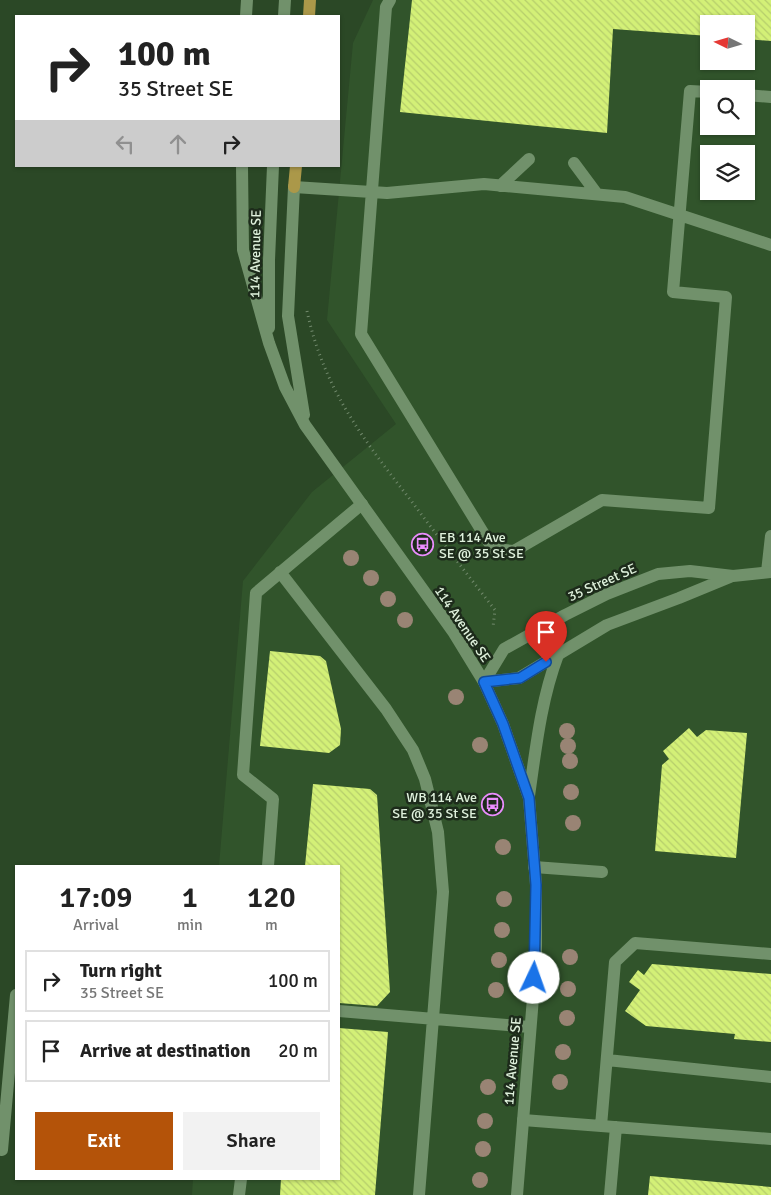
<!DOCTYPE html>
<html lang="en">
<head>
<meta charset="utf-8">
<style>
  :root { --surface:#fff; --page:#f2f2f2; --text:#222; --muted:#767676; --line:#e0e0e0; --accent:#b45309 }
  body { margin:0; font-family:Signika,sans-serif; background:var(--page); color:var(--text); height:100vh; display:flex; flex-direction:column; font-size:19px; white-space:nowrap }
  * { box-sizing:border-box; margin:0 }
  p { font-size:16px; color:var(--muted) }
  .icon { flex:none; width:28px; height:28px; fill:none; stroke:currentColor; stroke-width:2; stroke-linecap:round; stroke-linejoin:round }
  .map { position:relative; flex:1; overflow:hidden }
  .details { position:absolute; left:15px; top:865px; width:325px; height:315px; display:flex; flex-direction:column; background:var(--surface); border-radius:0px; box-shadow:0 1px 4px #0004 }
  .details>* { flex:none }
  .banner { position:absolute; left:15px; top:15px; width:325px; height:152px; border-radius:0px; box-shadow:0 1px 4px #0004; background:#fff; color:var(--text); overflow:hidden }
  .needle { width:32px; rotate:275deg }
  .buttons { position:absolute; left:700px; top:15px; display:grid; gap:10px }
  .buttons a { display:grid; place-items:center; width:55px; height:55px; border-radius:0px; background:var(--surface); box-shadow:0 1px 4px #0004; font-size:25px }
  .pin { position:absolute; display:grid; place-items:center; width:42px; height:42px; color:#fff; margin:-51px -21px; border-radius:50% 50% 50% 0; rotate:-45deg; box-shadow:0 0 5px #0007 }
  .pin .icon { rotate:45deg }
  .me { position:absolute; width:55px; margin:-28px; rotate:3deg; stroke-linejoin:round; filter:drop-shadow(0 0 4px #0008) }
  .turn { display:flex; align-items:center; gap:18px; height:105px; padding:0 20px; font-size:22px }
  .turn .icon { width:65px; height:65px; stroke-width:2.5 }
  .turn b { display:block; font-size:35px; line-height:42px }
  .lanes { display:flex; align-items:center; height:48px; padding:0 20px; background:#0003; justify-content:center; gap:25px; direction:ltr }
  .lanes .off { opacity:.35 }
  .eta { display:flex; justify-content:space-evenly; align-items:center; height:85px; text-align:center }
  .eta b { font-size:30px; font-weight:600; line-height:35px }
  .primary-button { display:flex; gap:10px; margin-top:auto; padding:10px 20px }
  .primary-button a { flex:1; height:58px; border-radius:0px; background:var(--accent); color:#fff; font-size:20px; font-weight:600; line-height:58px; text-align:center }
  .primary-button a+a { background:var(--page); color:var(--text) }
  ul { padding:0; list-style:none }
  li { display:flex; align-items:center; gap:15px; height:62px; margin:0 10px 8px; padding:0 10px; border:2px solid var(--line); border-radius:0px }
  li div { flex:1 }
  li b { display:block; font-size:19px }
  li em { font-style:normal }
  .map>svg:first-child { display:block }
  .built { fill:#31542b; fill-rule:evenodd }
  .building { fill:url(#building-back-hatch) }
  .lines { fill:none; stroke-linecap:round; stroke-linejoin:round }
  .path { stroke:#728a6d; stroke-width:3; stroke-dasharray:1 4; stroke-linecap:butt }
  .service { stroke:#71916b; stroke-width:12 }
  .minor { stroke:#71916b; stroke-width:12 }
  .secondary { stroke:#71916b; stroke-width:12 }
  .primary { stroke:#ab9849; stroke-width:12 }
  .tree { fill:#998474 }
  .route-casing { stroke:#114b97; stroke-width:12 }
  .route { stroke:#1a73e8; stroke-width:9 }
  .labels { text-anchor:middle; stroke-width:5; stroke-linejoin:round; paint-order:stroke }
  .street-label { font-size:14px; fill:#dff1dc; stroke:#1d2b1b }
  .poi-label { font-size:14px; fill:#dff1dc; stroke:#1d2b1b; text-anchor:start }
</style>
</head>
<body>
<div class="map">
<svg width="771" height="1195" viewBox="0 0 771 1195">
  <defs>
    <pattern id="building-back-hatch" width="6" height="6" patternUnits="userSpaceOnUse" patternTransform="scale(1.25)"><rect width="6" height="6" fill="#d3f077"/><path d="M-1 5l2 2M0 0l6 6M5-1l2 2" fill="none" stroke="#b6ce6c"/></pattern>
  </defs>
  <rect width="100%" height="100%" fill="#2b4826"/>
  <path class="built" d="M 373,0 L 771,0 L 771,1195 L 192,1195 L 193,1179 L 339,1179 L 339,866 L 219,866 L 243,581 L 312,492 L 396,424 L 327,320 L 353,43 ZM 709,24 L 746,24 L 746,61 L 709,61 ZM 709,89 L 746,89 L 746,126 L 709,126 ZM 709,154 L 746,154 L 746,191 L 709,191 Z"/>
  <path class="building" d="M 412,0 L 771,0 L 771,41 L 746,39 L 746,24 L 709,24 L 709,36 L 613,29 L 607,133 L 400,112 Z
    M 270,651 L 320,656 L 326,661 L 341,729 L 340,745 L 329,753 L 260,746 Z
    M 689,728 L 697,737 L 706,730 L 747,733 L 736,858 L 655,851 L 662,765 L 669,759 L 663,751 Z
    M 313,784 L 370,789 L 377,795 L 390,992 L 377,1006 L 339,1003 L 339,866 L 305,866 Z
    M 652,964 L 771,974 L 771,1042 L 734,1039 L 735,1034 L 646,1026 L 625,1011 L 640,990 L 629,982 L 638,970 L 644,975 Z
    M 339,1028 L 388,1032 L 375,1195 L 280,1195 L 281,1179 L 339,1179 Z
    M 650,1176 L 771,1187 L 771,1195 L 648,1195 Z"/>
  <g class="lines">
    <path class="path" d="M 307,311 C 324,390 364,440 412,502 C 439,538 467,574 495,610 L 493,627"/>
    <path class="service" d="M 390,0 L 386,7 L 361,334 L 493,549 L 514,551 L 602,500 L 709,508 L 726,297 L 673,292 L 690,91 L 709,92
      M 746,95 L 771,97
      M 574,163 L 597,194
      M 500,186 L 529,159
      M 294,187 L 387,193 L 484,184 L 625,197 L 771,245
      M 280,572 L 386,709 L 413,750 L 425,779 L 438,832 L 443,892 L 419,1195
      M 767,572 L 771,536
      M 268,866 L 273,799 L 243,775 L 256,593 L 362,504
      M 534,867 L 602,872
      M 339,1011 L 530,1027
      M 607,1060 L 771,1077
      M 523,1120 L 771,1139
      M 601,1126 L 615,962 L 635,943 L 771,954
      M 2,1150 L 16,995
      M 239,1195 L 241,1179
      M 610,1195 L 616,1127"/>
    <path class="minor" d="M 484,682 L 504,649 L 565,615 L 607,594 L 658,574 L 690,571 L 733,576 L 771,572
      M 484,682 L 519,678 L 607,625 L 679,598 L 730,577"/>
    <path class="secondary" d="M 246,16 L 247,0
      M 284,16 L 285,0
      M 242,166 L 243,250 L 269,343 L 285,387 L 305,425 L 454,633 L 484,682 L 503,724 L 529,798 L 536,885 L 536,961 L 517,1195
      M 294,187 L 288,316 L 304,415
      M 269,328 L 269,260 L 273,166
      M 529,796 C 536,747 541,700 558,655"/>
    <path class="primary" d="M 309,16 L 310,0
      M 294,187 L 296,166"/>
  </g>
  <g class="tree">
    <circle cx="351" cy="558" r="8"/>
    <circle cx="371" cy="578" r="8"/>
    <circle cx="388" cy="599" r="8"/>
    <circle cx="405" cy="620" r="8"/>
    <circle cx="456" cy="697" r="8"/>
    <circle cx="567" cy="731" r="8"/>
    <circle cx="480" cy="745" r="8"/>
    <circle cx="568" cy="746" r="8"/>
    <circle cx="570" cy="761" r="8"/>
    <circle cx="571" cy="792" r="8"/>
    <circle cx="573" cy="823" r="8"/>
    <circle cx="503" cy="847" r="8"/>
    <circle cx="504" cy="899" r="8"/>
    <circle cx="502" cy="930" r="8"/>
    <circle cx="570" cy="957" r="8"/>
    <circle cx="499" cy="960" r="8"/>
    <circle cx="568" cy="989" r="8"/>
    <circle cx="496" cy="990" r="8"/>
    <circle cx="567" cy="1018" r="8"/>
    <circle cx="563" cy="1052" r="8"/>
    <circle cx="560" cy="1082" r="8"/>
    <circle cx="488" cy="1087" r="8"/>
    <circle cx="485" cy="1121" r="8"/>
    <circle cx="483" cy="1149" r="8"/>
    <circle cx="480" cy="1180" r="8"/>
  </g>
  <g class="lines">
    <defs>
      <path id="route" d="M 534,978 L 536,885 L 529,798 L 503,724 L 484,682 L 520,678 L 546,662"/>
    </defs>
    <use href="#route" class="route-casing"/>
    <use href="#route" class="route"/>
  </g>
  <defs>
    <symbol id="bus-ring" viewBox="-11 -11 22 22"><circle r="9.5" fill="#1d2b1b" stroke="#ea8dfd" stroke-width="1.5"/><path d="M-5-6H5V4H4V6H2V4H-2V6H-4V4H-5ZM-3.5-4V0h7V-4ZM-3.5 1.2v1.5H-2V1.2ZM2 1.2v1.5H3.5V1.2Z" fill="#ea8dfd"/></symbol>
  </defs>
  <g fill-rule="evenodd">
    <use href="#bus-ring" x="410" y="532" width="25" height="25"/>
    <use href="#bus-ring" x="480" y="792" width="25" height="25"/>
  </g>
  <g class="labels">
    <g class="street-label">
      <text transform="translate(255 254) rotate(-89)" y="5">114 Avenue SE</text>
      <text transform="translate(602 582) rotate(-24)" y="5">35 Street SE</text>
      <text transform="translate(463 624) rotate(56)" y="5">114 Avenue SE</text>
      <text transform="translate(512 1061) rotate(-85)" y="5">114 Avenue SE</text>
    </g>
    <g class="poi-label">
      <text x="439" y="542">EB 114 Ave<tspan x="439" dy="16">SE @ 35 St SE</tspan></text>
      <text x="477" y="802" text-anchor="end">WB 114 Ave<tspan x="477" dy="16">SE @ 35 St SE</tspan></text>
    </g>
  </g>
</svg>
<div class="buttons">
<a><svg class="needle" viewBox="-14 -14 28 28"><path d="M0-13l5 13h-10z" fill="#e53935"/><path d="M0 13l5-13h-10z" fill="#767676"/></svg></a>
<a><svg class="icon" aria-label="search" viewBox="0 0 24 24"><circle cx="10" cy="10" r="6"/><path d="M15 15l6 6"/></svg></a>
<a><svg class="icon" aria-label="layers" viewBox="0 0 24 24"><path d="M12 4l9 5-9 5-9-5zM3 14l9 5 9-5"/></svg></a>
</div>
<div class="pin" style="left:546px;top:662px;background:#d93025"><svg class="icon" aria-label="arrive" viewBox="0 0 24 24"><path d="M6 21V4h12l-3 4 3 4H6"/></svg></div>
<svg class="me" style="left:534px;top:978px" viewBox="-20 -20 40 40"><circle r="19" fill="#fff"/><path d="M0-13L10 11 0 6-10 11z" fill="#1a73e8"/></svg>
<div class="banner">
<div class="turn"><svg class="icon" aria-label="right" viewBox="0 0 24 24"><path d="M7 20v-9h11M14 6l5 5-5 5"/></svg><div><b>100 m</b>35 Street SE</div></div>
<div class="lanes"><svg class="icon off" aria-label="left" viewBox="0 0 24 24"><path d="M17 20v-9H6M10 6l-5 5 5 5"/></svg><svg class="icon off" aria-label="ahead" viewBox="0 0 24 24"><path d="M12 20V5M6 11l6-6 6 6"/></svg><svg class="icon" aria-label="right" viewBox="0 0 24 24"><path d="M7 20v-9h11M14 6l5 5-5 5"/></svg></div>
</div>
<section class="details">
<div class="eta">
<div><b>17:09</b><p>Arrival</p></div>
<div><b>1</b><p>min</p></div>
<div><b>120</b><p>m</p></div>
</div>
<ul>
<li><svg class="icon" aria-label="right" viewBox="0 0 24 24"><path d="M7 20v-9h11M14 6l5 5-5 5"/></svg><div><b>Turn right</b><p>35 Street SE</p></div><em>100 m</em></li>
<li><svg class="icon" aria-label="arrive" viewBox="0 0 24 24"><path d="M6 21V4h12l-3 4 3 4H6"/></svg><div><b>Arrive at destination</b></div><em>20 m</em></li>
</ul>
<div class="primary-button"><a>Exit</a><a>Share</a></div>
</section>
</div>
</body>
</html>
